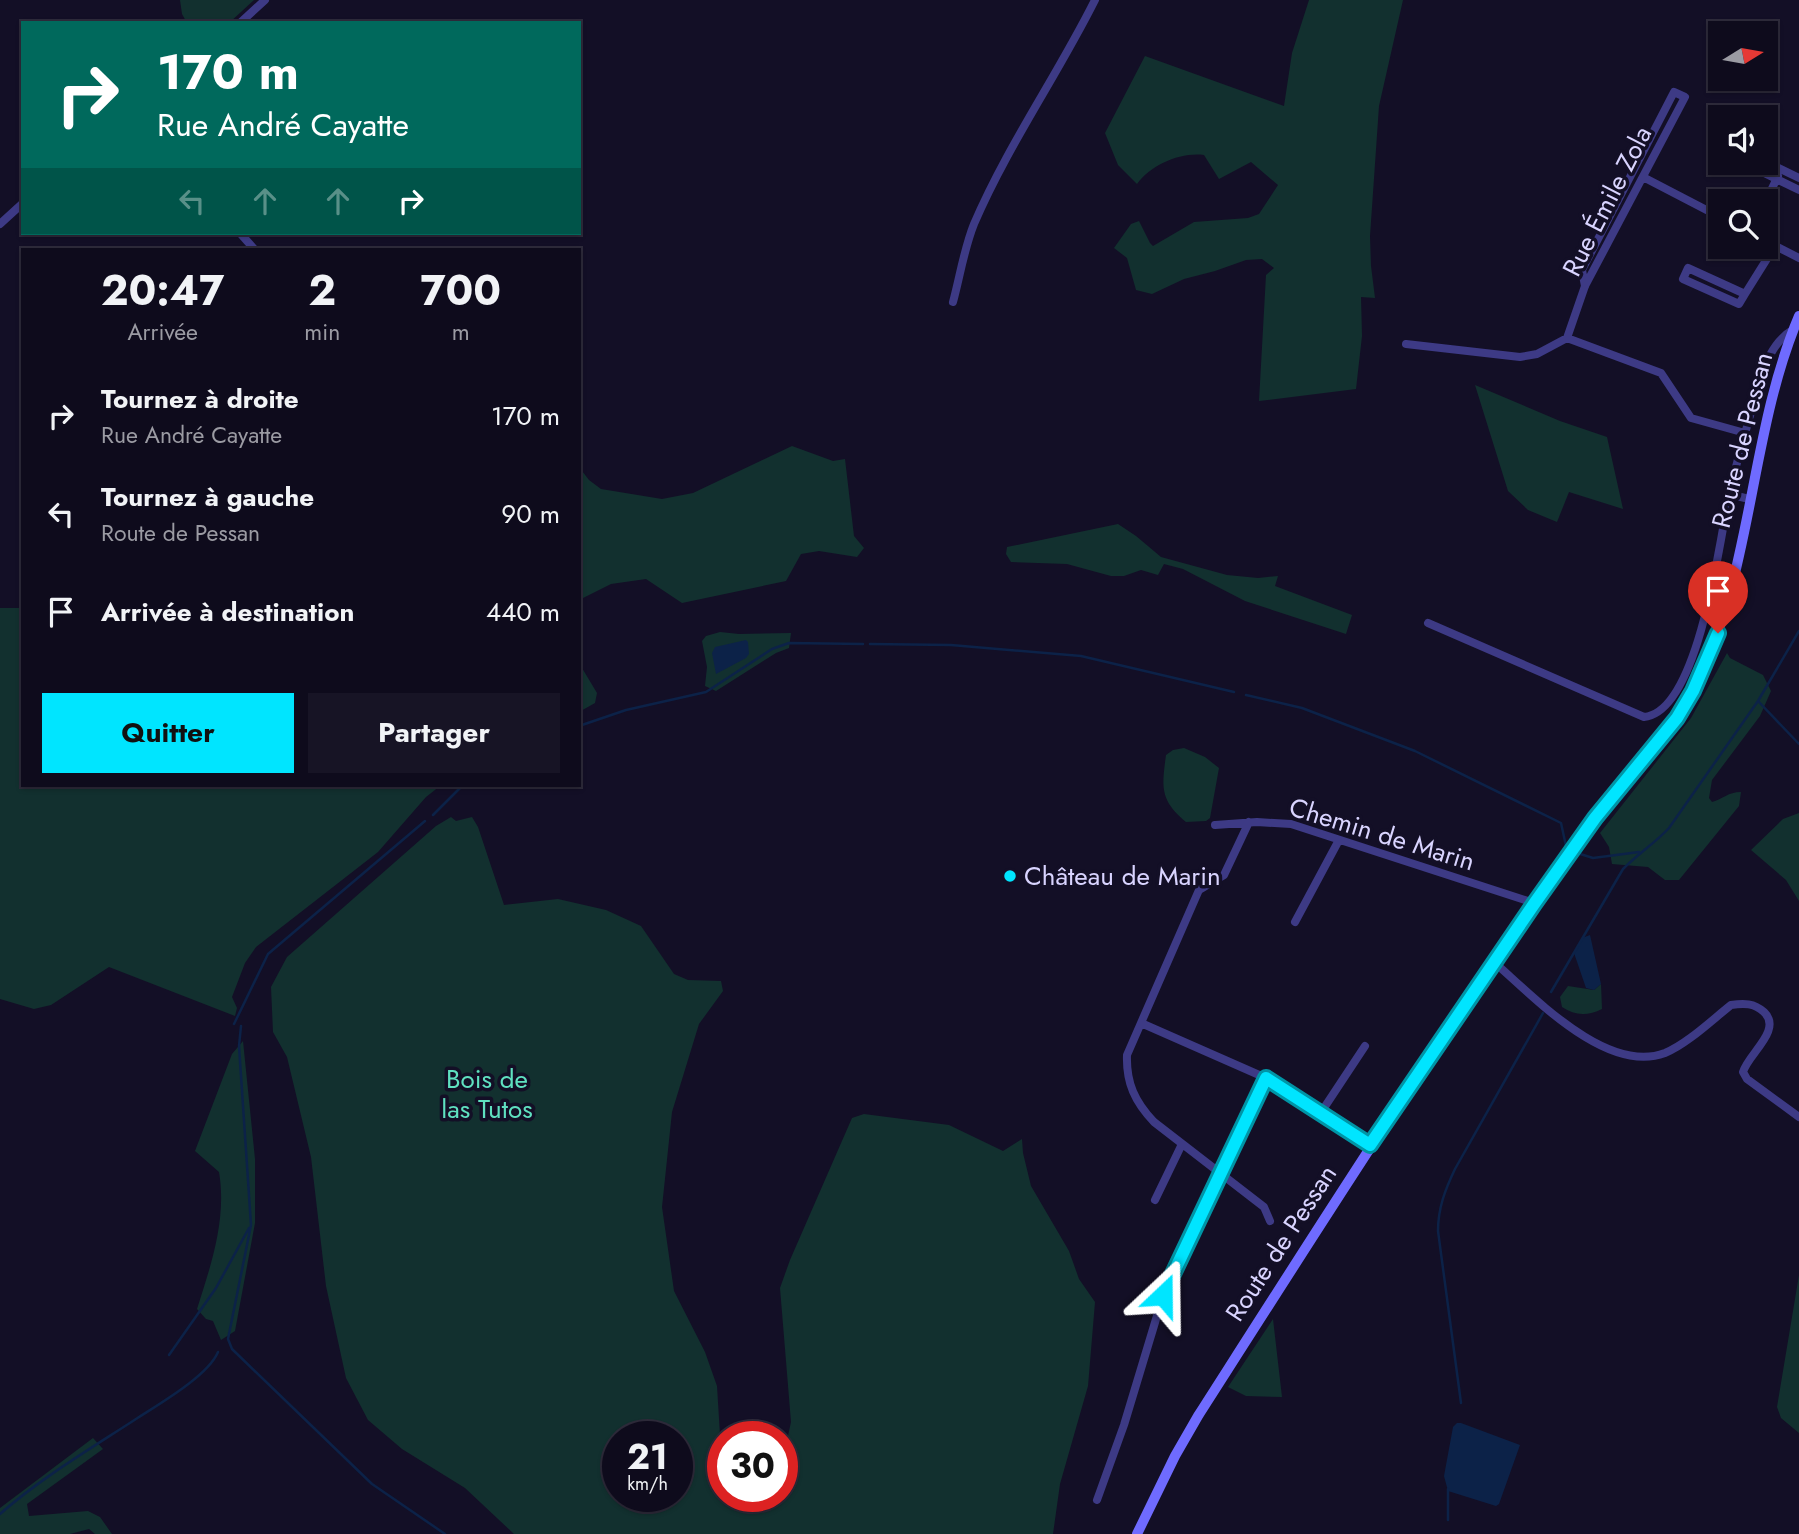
<!DOCTYPE html>
<html lang="fr">
<head>
<meta charset="utf-8">
<style>
  :root { --surface:#0e0b1c; --page:#171425; --text:#f1f3f6; --muted:#9b9ba3; --line:#2e2b3b; --accent:#00e5ff }
  body { margin:0; font-family:Jost,sans-serif; background:var(--page); color:var(--text); height:100vh; display:flex; flex-direction:column; font-size:26px; white-space:nowrap }
  * { box-sizing:border-box; margin:0 }
  p { font-size:23px; color:var(--muted) }
  .icon { flex:none; width:38px; height:38px; fill:none; stroke:currentColor; stroke-width:2; stroke-linecap:round; stroke-linejoin:round }
  .map { position:relative; flex:1; overflow:hidden }
  .panel { position:absolute; left:21px; top:248px; width:560px; height:539px; display:flex; flex-direction:column; background:var(--surface); border-radius:0px; box-shadow:0 2px 5px #0004,0 0 0 2px var(--line) }
  .panel>* { flex:none }
  .banner { position:absolute; left:21px; top:21px; width:560px; height:214px; border-radius:0px; box-shadow:0 2px 5px #0004,0 0 0 2px var(--line); background:#00695c; color:#fff; overflow:hidden }
  .needle { width:46px; rotate:79deg }
  .tools { position:absolute; left:1708px; top:21px; display:grid; gap:14px }
  .tools a { display:grid; place-items:center; width:70px; height:70px; border-radius:0px; background:var(--surface); box-shadow:0 2px 5px #0004,0 0 0 2px var(--line); font-size:35px }
  .speed { position:absolute; left:602px; top:1421px; display:flex; gap:14px; font-size:35px; font-weight:700; text-align:center }
  .speed>* { display:grid; place-content:center; width:91px; height:91px; border-radius:50%; background:var(--surface); box-shadow:0 2px 5px #0004,0 0 0 2px var(--line); line-height:1 }
  .speed small { font-size:18px; font-weight:400 }
  .speed .limit { border:10px solid #d22; background:#fff; color:#111 }
  .pin { position:absolute; display:grid; place-items:center; width:60px; height:60px; color:#fff; margin:-72px -30px; border-radius:50% 50% 50% 0; rotate:-45deg; box-shadow:0 0 7px #0007 }
  .pin .icon { rotate:45deg }
  .me { position:absolute; width:77px; margin:-38px; rotate:23deg; stroke-linejoin:round; filter:drop-shadow(0 0 5px #0008) }
  .turn { display:flex; align-items:center; gap:24px; height:147px; padding:0 21px; font-size:32px }
  .turn .icon { width:91px; height:91px; stroke-width:2.5 }
  .turn b { display:block; font-size:49px; line-height:60px }
  .lanes { display:flex; align-items:center; height:66px; padding:0 21px; background:#0003; justify-content:center; gap:35px; direction:ltr }
  .lanes .off { opacity:.35 }
  .eta { display:flex; justify-content:space-evenly; align-items:center; height:119px; text-align:center }
  .eta b { font-size:42px; font-weight:700; line-height:49px }
  .button { display:flex; gap:14px; margin-top:auto; padding:14px 21px }
  .button a { flex:1; height:80px; border-radius:0px; background:var(--accent); color:#111; font-size:28px; font-weight:700; line-height:80px; text-align:center }
  .button a+a { background:var(--page); color:var(--text) }
  ul { padding:0; list-style:none }
  li { display:flex; align-items:center; gap:21px; height:98px; padding:0 21px }
  li div { flex:1 }
  li b { display:block; font-size:26px }
  li em { font-style:normal }
  .map>svg:first-child { display:block }
  .green { fill:#12302f; fill-rule:evenodd }
  .water { fill:#0c2248 }
  .lines { fill:none; stroke-linecap:round; stroke-linejoin:round }
  .stream { stroke:#0c2248; stroke-width:2.5 }
  .street { stroke:#3d3a85; stroke-width:8 }
  .secondary { stroke:#6f6bff; stroke-width:10 }
  .route-casing { stroke:#0095a6; stroke-width:18 }
  .route { stroke:#00e5ff; stroke-width:12 }
  .poi-dot { fill:#00e5ff; stroke:#130f26; stroke-width:2.5 }
  .labels { text-anchor:middle; stroke-width:7; stroke-linejoin:round; paint-order:stroke }
  .street-label { font-size:26px; fill:#d9d4ff; stroke:#130f26 }
  .poi-label { font-size:26px; fill:#d9d4ff; stroke:#130f26; text-anchor:start }
  .park-label { font-size:26px; fill:#5fe0c0; stroke:#130f26 }
</style>
</head>
<body>
<div class="map">
<svg width="1799" height="1534" viewBox="0 0 1799 1534">
  <rect width="100%" height="100%" fill="#130f26"/>
  <path class="green" d="M 180,0 L 254,0 L 229,23 L 187,23 L 182,14 Z
    M 1309,0 L 1403,0 L 1379,106 L 1370,236 L 1371,266 L 1375,298 L 1361,297 L 1362,336 L 1356,389 L 1259,401 L 1266,275 L 1274,268 L 1262,259 L 1246,260 L 1215,271 L 1184,279 L 1152,294 L 1136,290 L 1127,258 L 1114,248 L 1131,224 L 1139,221 L 1150,243 L 1153,246 L 1194,222 L 1248,218 L 1259,214 L 1278,185 L 1251,162 L 1219,179 L 1204,155 C 1180,152 1151,165 1137,184 L 1118,165 L 1105,133 L 1145,56 L 1284,106 L 1292,53 Z
    M 1475,385 L 1560,421 L 1607,437 L 1623,509 L 1569,492 L 1557,522 L 1528,510 L 1508,491 Z
    M 792,446 L 833,461 L 845,459 L 854,536 L 864,548 L 857,557 L 819,551 L 801,554 L 786,581 L 682,603 L 646,579 L 611,584 L 579,600 L 579,467 L 589,480 L 601,489 L 662,499 L 693,493 Z
    M 1118,524 L 1136,536 L 1161,557 L 1227,575 L 1258,578 L 1278,576 L 1275,586 L 1352,615 L 1346,634 L 1245,601 L 1183,569 L 1164,564 L 1158,575 L 1141,570 L 1124,576 L 1111,576 L 1067,564 L 1011,562 L 1006,554 L 1007,547 Z
    M 0,608 L 23,608 L 23,786 L 440,786 L 426,797 L 378,852 L 256,947 L 245,963 L 232,997 L 237,1008 L 235,1016 L 109,967 L 51,1005 L 34,1009 L 0,999 Z
    M 720,632 L 739,634 L 791,633 L 789,648 L 776,653 L 716,691 L 705,686 L 707,667 L 702,641 L 706,636 Z
    M 1727,653 L 1730,658 L 1763,675 L 1771,691 L 1760,716 L 1712,780 L 1709,798 L 1712,802 C 1723,799 1728,792 1741,792 L 1739,806 L 1679,880 L 1665,880 L 1648,867 L 1612,864 L 1609,847 L 1600,833 L 1691,718 Z
    M 579,663 L 597,693 L 595,703 L 579,712 Z
    M 1184,748 L 1205,757 L 1219,768 L 1210,818 L 1206,821 L 1186,822 C 1159,800 1162,786 1166,755 L 1173,750 Z
    M 1799,813 L 1799,901 L 1786,880 L 1751,850 L 1783,819 Z
    M 451,817 L 456,821 L 472,817 L 478,827 L 504,905 L 558,899 L 606,910 L 641,926 L 674,974 L 688,980 L 721,981 L 723,991 L 699,1024 L 672,1112 L 662,1207 L 674,1291 L 705,1352 L 717,1386 L 721,1451 L 719,1500 L 728,1505 L 743,1496 L 782,1496 L 782,1463 L 791,1422 L 780,1288 L 790,1260 L 852,1118 L 864,1114 L 949,1125 L 1003,1151 L 1022,1139 L 1023,1153 L 1031,1186 L 1069,1251 L 1079,1279 L 1095,1302 L 1088,1386 L 1060,1484 L 1053,1534 L 514,1534 L 465,1488 L 402,1449 L 368,1420 L 346,1378 L 326,1286 L 311,1157 L 287,1057 L 273,1032 L 271,987 L 287,957 L 436,826 ZM 618,1437 L 677,1437 L 677,1496 L 618,1496 Z
    M 1601,984 L 1602,1009 C 1588,1016 1575,1016 1562,1007 L 1560,997 L 1568,986 L 1594,990 Z
    M 243,1041 L 255,1159 L 255,1223 L 235,1331 L 221,1340 L 213,1321 L 206,1319 L 197,1309 C 211,1265 227,1219 219,1172 L 195,1151 L 232,1054 Z
    M 1799,1275 L 1799,1433 L 1781,1418 L 1777,1407 Z
    M 1273,1319 L 1282,1397 L 1246,1396 L 1228,1387 Z
    M 93,1438 L 103,1449 L 27,1504 L 29,1516 L 88,1511 L 100,1517 L 112,1534 L 95,1534 L 89,1529 L 70,1534 L 0,1534 L 0,1508 Z"/>
  <path class="water" d="M 746,640 L 748,642 L 749,654 L 746,658 L 716,674 L 712,653 L 715,647 Z
    M 1590,935 L 1601,984 L 1594,990 L 1586,988 L 1574,953 L 1582,938 Z
    M 1457,1423 L 1461,1423 L 1520,1445 L 1499,1504 L 1496,1506 L 1448,1491 L 1444,1476 L 1453,1427 Z"/>
  <g class="lines">
    <path class="stream" d="M 870,644 L 951,645 L 1081,656 L 1234,692
      M 1246,695 L 1302,708 L 1415,751 L 1561,823 L 1566,846
      M 1758,701 L 1799,744
      M 579,726 L 626,710 L 706,692 L 772,649 L 789,643 L 863,644
      M 433,815 L 462,786
      M 1577,853 L 1593,858 L 1639,852
      M 1551,992 L 1623,869 C 1638,854 1655,843 1669,828 L 1758,701 L 1799,631
      M 234,1024 L 268,954 L 425,821
      M 241,1026 L 239,1046 L 251,1225 L 228,1339 L 232,1349 L 372,1484 L 445,1534
      M 169,1355 L 216,1288 L 249,1228
      M 1461,1403 L 1438,1231 C 1438,1208 1445,1190 1455,1169 L 1543,1013
      M 0,1514 C 41,1478 90,1449 136,1419 C 159,1404 208,1376 218,1352
      M 1448,1520 L 1448,1489"/>
    <path class="street" d="M 240,23 L 265,0
      M 1766,162 L 1799,178
      M 1756,163 L 1754,168 L 1799,190
      M 1643,177 L 1720,217
      M 1766,201 L 1778,176
      M 0,224 L 23,203
      M 240,233 L 255,250
      M 1766,241 L 1799,258
      M 1745,294 L 1739,304 L 1683,279 L 1688,268 L 1745,294 L 1775,246
      M 953,302 C 960,276 964,249 974,224 C 1008,145 1057,76 1095,0
      M 1567,338 L 1585,286 L 1685,97 L 1674,92 L 1582,270 L 1585,286
      M 1406,344 L 1520,357 L 1537,354 L 1567,338 L 1661,373 L 1691,418 L 1745,433
      M 1729,494 L 1749,499
      M 1428,623 L 1644,717 C 1699,712 1720,539 1729,495 C 1736,464 1745,433 1754,402 C 1763,374 1767,345 1794,329
      M 1249,822 L 1224,875 L 1199,890 L 1127,1055 C 1126,1083 1135,1102 1154,1122 L 1264,1207 L 1270,1221
      M 1215,825 L 1257,822 L 1291,824 L 1534,903
      M 1295,922 L 1339,840
      M 1494,962 C 1534,997 1607,1075 1665,1053 C 1687,1044 1712,1020 1731,1005 C 1744,1003 1754,1003 1764,1012 C 1783,1030 1748,1054 1743,1072 L 1747,1079 L 1799,1117
      M 1141,1023 L 1266,1078 L 1370,1145
      M 1320,1114 L 1365,1046
      M 1155,1200 L 1182,1144
      M 1097,1500 L 1124,1425 L 1166,1286 L 1266,1078"/>
    <path class="secondary" d="M 1137,1534 L 1175,1456 L 1198,1416 C 1308,1244 1417,1072 1534,904 C 1558,869 1582,834 1609,801 C 1638,765 1672,731 1693,690 C 1754,574 1748,436 1799,316"/>
  </g>
  <g class="lines">
    <defs>
      <path id="route" d="M 1163,1295 L 1266,1078 L 1370,1145 L 1534,904 L 1595,818 L 1677,718 L 1693,691 L 1718,633"/>
    </defs>
    <use href="#route" class="route-casing"/>
    <use href="#route" class="route"/>
  </g>
  <circle class="poi-dot" cx="1010" cy="876" r="7"/>
  <g class="labels">
    <g class="street-label">
      <text transform="translate(1607 201) rotate(-63)" y="9">Rue Émile Zola</text>
      <text transform="translate(1742 440) rotate(-76)" y="9">Route de Pessan</text>
      <text transform="translate(1382 834) rotate(17)" y="9">Chemin de Marin</text>
      <text transform="translate(1281 1243) rotate(-57)" y="9">Route de Pessan</text>
    </g>
    <g class="poi-label">
      <text x="1024" y="885">Château de Marin</text>
    </g>
    <g class="park-label">
      <text x="487" y="1088">Bois de<tspan x="487" dy="30">las Tutos</tspan></text>
    </g>
  </g>
</svg>
<div class="tools">
<a><svg class="needle" viewBox="-14 -14 28 28"><path d="M0-13l5 13h-10z" fill="#e53935"/><path d="M0 13l5-13h-10z" fill="#9b9ba3"/></svg></a>
<a><svg class="icon" aria-label="sound" viewBox="0 0 24 24"><path d="M4 9h4l5-4v14l-5-4H4zM17 9q2 3 0 6"/></svg></a>
<a><svg class="icon" aria-label="search" viewBox="0 0 24 24"><circle cx="10" cy="10" r="6"/><path d="M15 15l6 6"/></svg></a>
</div>
<div class="speed"><div>21<small>km/h</small></div><div class="limit">30</div></div>
<div class="pin" style="left:1718px;top:633px;background:#d93025"><svg class="icon" aria-label="arrive" viewBox="0 0 24 24"><path d="M6 21V4h12l-3 4 3 4H6"/></svg></div>
<svg class="me" style="left:1163px;top:1295px" viewBox="-20 -20 40 40"><path d="M0-17L14 15 0 8-14 15z" fill="#00e5ff" stroke="#fff" stroke-width="4"/></svg>
<div class="banner">
<div class="turn"><svg class="icon" aria-label="right" viewBox="0 0 24 24"><path d="M7 20v-9h11M14 6l5 5-5 5"/></svg><div><b>170 m</b>Rue André Cayatte</div></div>
<div class="lanes"><svg class="icon off" aria-label="left" viewBox="0 0 24 24"><path d="M17 20v-9H6M10 6l-5 5 5 5"/></svg><svg class="icon off" aria-label="ahead" viewBox="0 0 24 24"><path d="M12 20V5M6 11l6-6 6 6"/></svg><svg class="icon off" aria-label="ahead" viewBox="0 0 24 24"><path d="M12 20V5M6 11l6-6 6 6"/></svg><svg class="icon" aria-label="right" viewBox="0 0 24 24"><path d="M7 20v-9h11M14 6l5 5-5 5"/></svg></div>
</div>
<section class="panel">
<div class="eta">
<div><b>20:47</b><p>Arrivée</p></div>
<div><b>2</b><p>min</p></div>
<div><b>700</b><p>m</p></div>
</div>
<ul>
<li><svg class="icon" aria-label="right" viewBox="0 0 24 24"><path d="M7 20v-9h11M14 6l5 5-5 5"/></svg><div><b>Tournez à droite</b><p>Rue André Cayatte</p></div><em>170 m</em></li>
<li><svg class="icon" aria-label="left" viewBox="0 0 24 24"><path d="M17 20v-9H6M10 6l-5 5 5 5"/></svg><div><b>Tournez à gauche</b><p>Route de Pessan</p></div><em>90 m</em></li>
<li><svg class="icon" aria-label="arrive" viewBox="0 0 24 24"><path d="M6 21V4h12l-3 4 3 4H6"/></svg><div><b>Arrivée à destination</b></div><em>440 m</em></li>
</ul>
<div class="button"><a>Quitter</a><a>Partager</a></div>
</section>
</div>
</body>
</html>
